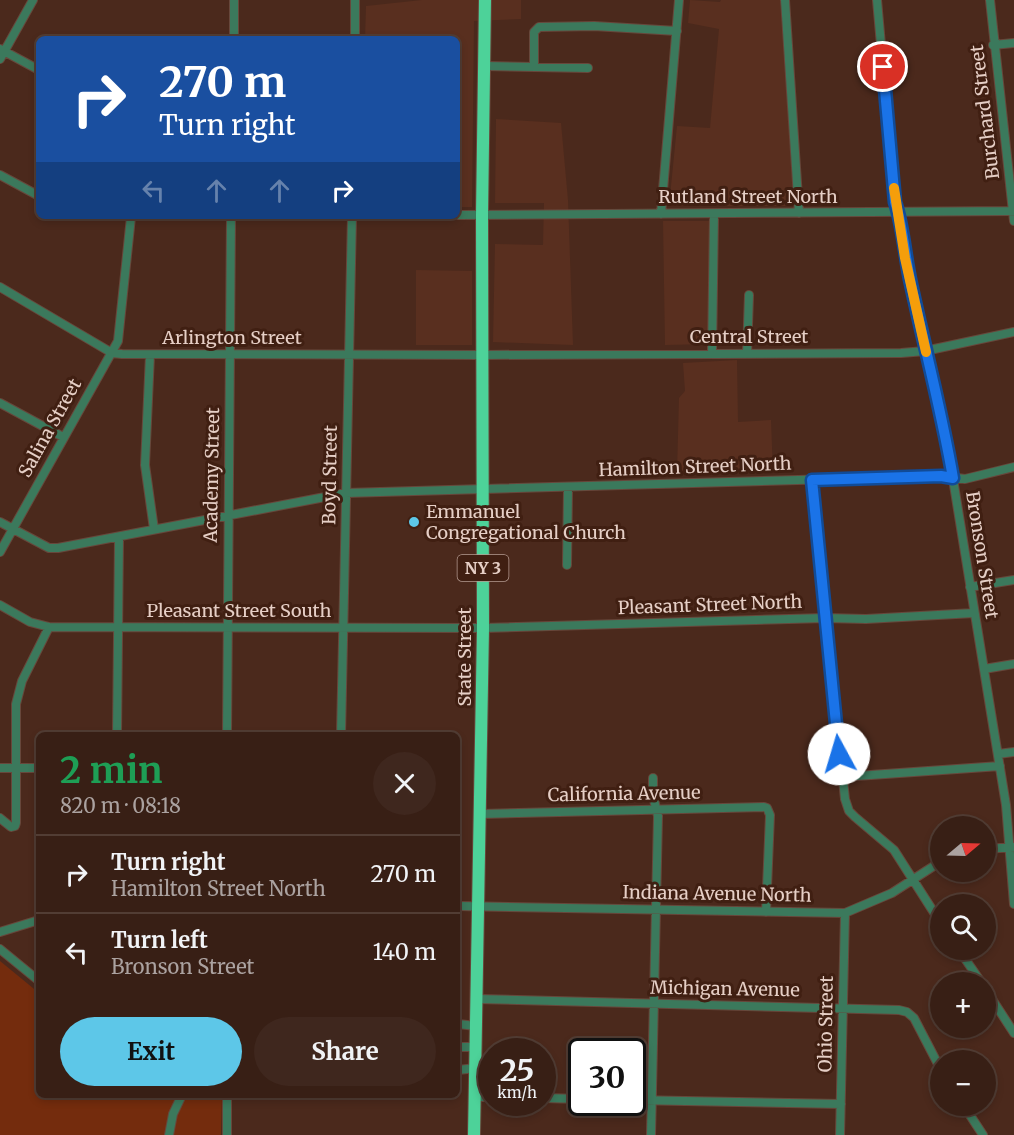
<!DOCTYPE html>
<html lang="en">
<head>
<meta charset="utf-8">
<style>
  :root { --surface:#381f15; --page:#3f271e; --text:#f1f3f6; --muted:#aba2a0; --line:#523d34; --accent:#5dc7e8 }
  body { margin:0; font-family:Merriweather,serif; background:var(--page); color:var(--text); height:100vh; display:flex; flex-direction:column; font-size:22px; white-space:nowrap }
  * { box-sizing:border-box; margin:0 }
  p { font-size:20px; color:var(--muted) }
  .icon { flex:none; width:33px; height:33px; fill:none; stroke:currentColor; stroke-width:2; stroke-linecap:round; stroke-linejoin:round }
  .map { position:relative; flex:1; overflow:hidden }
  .panel { position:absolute; left:36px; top:732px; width:424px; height:366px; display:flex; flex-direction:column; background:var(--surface); border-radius:9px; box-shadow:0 3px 9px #0003,0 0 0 2px var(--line) }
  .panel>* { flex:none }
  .top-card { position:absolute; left:36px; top:36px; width:424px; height:183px; border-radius:9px; box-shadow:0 3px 9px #0003,0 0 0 2px var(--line); background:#1a4fa0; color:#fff; overflow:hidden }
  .needle { width:39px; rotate:71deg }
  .tools { position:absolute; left:930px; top:816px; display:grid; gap:12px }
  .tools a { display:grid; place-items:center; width:66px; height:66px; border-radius:50%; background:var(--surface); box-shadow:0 3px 9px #0003,0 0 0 2px var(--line); font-size:30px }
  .speed { position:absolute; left:478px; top:1038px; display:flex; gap:12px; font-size:30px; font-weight:700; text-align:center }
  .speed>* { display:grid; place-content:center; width:78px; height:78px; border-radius:50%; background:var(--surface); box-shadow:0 3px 9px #0003,0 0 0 2px var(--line); line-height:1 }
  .speed small { font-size:15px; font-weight:400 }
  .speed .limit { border:3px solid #111; border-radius:9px; background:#fff; color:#111 }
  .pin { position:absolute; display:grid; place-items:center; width:51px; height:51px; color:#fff; margin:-26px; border:3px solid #fff; border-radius:50%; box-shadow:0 2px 6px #0007 }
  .me { position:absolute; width:66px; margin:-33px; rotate:354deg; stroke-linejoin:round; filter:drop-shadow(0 0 4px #0008) }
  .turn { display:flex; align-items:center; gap:21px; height:126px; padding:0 24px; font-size:27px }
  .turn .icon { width:78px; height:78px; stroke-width:2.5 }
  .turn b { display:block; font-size:42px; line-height:51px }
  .lanes { display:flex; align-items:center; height:57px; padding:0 24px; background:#0003; justify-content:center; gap:30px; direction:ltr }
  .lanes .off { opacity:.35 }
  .round { display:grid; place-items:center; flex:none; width:63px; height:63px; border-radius:32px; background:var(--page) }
  .summary { display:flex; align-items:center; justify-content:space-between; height:102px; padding:0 24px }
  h1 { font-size:36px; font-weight:700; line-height:45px; color:#1e9e55 }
  .cta { display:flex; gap:12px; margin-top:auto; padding:12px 24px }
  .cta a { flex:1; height:69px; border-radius:36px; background:var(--accent); color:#111; font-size:24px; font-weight:700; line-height:69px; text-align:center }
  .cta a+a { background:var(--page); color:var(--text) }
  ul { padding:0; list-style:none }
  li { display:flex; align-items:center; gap:18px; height:78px; padding:0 24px; border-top:2px solid var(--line) }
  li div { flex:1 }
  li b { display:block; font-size:22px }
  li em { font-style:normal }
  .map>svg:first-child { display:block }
  .built { fill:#592f1f }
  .green { fill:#742c0d }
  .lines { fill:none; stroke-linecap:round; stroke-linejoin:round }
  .minor-casing { stroke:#67473b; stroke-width:10 }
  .highway-casing { stroke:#67473b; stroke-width:14 }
  .minor { stroke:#3b795c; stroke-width:8 }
  .highway { stroke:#4dd299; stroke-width:12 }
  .route-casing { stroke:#114b97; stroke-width:15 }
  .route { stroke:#1a73e8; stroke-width:10 }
  .slow { stroke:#f59e0b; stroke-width:10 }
  .poi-dot { fill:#5dc7e8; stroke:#401f12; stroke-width:2 }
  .labels { text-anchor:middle; stroke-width:6; stroke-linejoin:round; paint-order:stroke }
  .shield { fill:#401f12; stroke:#b49a90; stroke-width:1.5 }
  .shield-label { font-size:16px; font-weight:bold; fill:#e6cfc6 }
  .street-label { font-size:18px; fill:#e6cfc6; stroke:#401f12 }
  .poi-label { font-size:18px; fill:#e6cfc6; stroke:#401f12; text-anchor:start }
</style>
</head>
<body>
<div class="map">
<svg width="1014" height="1135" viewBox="0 0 1014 1135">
  <rect width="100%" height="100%" fill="#4b291c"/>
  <path class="built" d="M 422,0 L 521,0 L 521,19 L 474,21 L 472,207 L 458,207 L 458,39 L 365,39 L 366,6 Z
    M 690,0 L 720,2 L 721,0 L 780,0 L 794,206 L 669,206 L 677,126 L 710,128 L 719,29 L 688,23 Z
    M 496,119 L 561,123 L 568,200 L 573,345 L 493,342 L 495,244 L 543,245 L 544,203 L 495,203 Z
    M 663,221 L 710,221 L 710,344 L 665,345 Z
    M 416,270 L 472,271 L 472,345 L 416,345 Z
    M 737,360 L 738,422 L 771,420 L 773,473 L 677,473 L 679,398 L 685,391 L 683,363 Z"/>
  <path class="green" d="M 0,961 L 39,993 L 39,1095 L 222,1095 L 221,1135 L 0,1135 Z"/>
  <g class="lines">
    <defs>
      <path id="minor" d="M 785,0 L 799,213
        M 877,0 L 895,202 C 904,225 905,258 911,284 C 925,349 942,413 953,479 L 1006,805 L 1014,904
        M 990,0 L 1014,221
        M 234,39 L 234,0
        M 355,39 L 355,0
        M 993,45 L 1014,43
        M 0,49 L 39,70
        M 0,59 L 33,0
        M 485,66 L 588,68
        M 534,66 L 534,32 L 539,27 L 594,26 L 677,31
        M 0,175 L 39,196
        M 661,214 L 679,0
        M 458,215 L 1014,211
        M 81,216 L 391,216
        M 0,287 L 112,353 L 122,354 L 483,355 L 901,353 L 925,351 L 1014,332
        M 712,354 L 714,214
        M 747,354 L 749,295
        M 150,355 L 145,465 L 154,529
        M 0,403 L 63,437
        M 812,480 L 845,799 L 849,811 L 855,817 L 894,850 L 940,922
        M 0,522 L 49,548 L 58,548 L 346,493 L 941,476 L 965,479 L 1014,467
        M 0,552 L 118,341 L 131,217
        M 567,565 L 568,488
        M 970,587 L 1014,580
        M 0,605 L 30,622 L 49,627 L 483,628 L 825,618 L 866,619 L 974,613
        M 984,669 L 1014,664
        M 117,735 L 119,537
        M 227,735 L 231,216
        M 341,735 L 352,216
        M 998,754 L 1014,752
        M 0,768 L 39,768
        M 842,777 L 1000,766
        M 481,814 L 764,807 L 767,808 L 770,815 L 766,912
        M 0,818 L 11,827 L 15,826 L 16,823 L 16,704 L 22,681 L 49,627
        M 986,849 L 1014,847
        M 458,906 L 845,913 L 892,893 L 940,862
        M 0,932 L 39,920
        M 0,949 L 39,981
        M 959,950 L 981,982
        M 986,990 L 1014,1033
        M 477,999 L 899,1010 L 907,1012 L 914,1018 L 940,1068
        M 458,1024 L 476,1026
        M 458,1047 L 476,1047
        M 458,1070 L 476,1068
        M 227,1095 L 227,1135
        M 476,1097 L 492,1097
        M 543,1098 L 582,1099
        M 633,1100 L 841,1104
        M 964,1106 L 983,1135
        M 169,1135 L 173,1114 L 182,1095
        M 651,1135 L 658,816 L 653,796 L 653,778
        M 840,1135 L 845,913"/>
      <path id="highway" d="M 474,1135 L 483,628 L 482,215 L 485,0"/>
    </defs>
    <use href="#minor" class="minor-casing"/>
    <use href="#highway" class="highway-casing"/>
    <use href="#minor" class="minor"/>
    <use href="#highway" class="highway"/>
  </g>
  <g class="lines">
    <defs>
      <path id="route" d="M 839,754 L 812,480 L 941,476 L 953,478 C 942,413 925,349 911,284 C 905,258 903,225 895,202 L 883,67"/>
    </defs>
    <use href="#route" class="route-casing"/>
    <use href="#route" class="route"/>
    <path class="slow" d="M 894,188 L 905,258 L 926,352"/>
  </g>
  <circle class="poi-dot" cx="414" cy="522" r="6"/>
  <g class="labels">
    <rect class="shield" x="457.5" y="555" width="51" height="26" rx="4.5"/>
    <g class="shield-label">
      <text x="483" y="574">NY 3</text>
    </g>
    <g class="street-label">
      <text transform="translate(985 112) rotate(-97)" y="6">Burchard Street</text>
      <text x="748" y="203">Rutland Street North</text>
      <text x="749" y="343">Central Street</text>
      <text x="232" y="344">Arlington Street</text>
      <text transform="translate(50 428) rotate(-61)" y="6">Salina Street</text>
      <text transform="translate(695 467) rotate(-2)" y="6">Hamilton Street North</text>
      <text transform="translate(212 475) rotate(-89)" y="6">Academy Street</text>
      <text transform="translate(330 475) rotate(-89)" y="6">Boyd Street</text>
      <text transform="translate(982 555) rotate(81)" y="6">Bronson Street</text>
      <text transform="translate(710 605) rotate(-2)" y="6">Pleasant Street North</text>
      <text x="239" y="617">Pleasant Street South</text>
      <text transform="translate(465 657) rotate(-90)" y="6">State Street</text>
      <text transform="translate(624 794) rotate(-1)" y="6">California Avenue</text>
      <text transform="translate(717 894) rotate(1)" y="6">Indiana Avenue North</text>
      <text transform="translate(725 989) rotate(1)" y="6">Michigan Avenue</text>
      <text transform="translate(826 1024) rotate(-89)" y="6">Ohio Street</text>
    </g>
    <g class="poi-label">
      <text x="426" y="518">Emmanuel<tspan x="426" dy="21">Congregational Church</tspan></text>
    </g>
  </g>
</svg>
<div class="tools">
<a><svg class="needle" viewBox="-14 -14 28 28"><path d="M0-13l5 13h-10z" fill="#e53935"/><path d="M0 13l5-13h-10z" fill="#aba2a0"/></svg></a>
<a><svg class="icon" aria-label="search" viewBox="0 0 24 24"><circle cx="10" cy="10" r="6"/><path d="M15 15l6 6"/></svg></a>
<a>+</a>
<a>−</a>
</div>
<div class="speed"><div>25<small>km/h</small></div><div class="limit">30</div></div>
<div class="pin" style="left:883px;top:67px;background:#d93025"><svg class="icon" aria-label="arrive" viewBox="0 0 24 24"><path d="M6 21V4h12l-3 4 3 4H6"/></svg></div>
<svg class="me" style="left:839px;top:754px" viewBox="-20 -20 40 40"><circle r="19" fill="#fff"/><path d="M0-13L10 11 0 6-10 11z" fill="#1a73e8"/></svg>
<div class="top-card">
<div class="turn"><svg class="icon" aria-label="right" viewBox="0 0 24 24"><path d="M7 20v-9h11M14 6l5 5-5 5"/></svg><div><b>270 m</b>Turn right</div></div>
<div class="lanes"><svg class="icon off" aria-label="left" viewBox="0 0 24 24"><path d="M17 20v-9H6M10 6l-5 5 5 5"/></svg><svg class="icon off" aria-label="ahead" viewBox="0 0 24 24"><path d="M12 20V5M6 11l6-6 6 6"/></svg><svg class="icon off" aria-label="ahead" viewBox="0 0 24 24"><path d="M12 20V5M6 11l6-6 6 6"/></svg><svg class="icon" aria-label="right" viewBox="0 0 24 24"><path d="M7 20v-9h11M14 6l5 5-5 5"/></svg></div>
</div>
<section class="panel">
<div class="summary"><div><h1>2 min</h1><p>820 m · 08:18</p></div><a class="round"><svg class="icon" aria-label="close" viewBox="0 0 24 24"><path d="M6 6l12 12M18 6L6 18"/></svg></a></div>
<ul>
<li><svg class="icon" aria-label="right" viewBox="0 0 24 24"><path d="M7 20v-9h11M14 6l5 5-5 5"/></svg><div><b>Turn right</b><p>Hamilton Street North</p></div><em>270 m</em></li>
<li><svg class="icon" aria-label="left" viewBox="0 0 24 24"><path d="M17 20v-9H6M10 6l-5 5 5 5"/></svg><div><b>Turn left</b><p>Bronson Street</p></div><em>140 m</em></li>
</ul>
<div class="cta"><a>Exit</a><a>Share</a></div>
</section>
</div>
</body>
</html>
